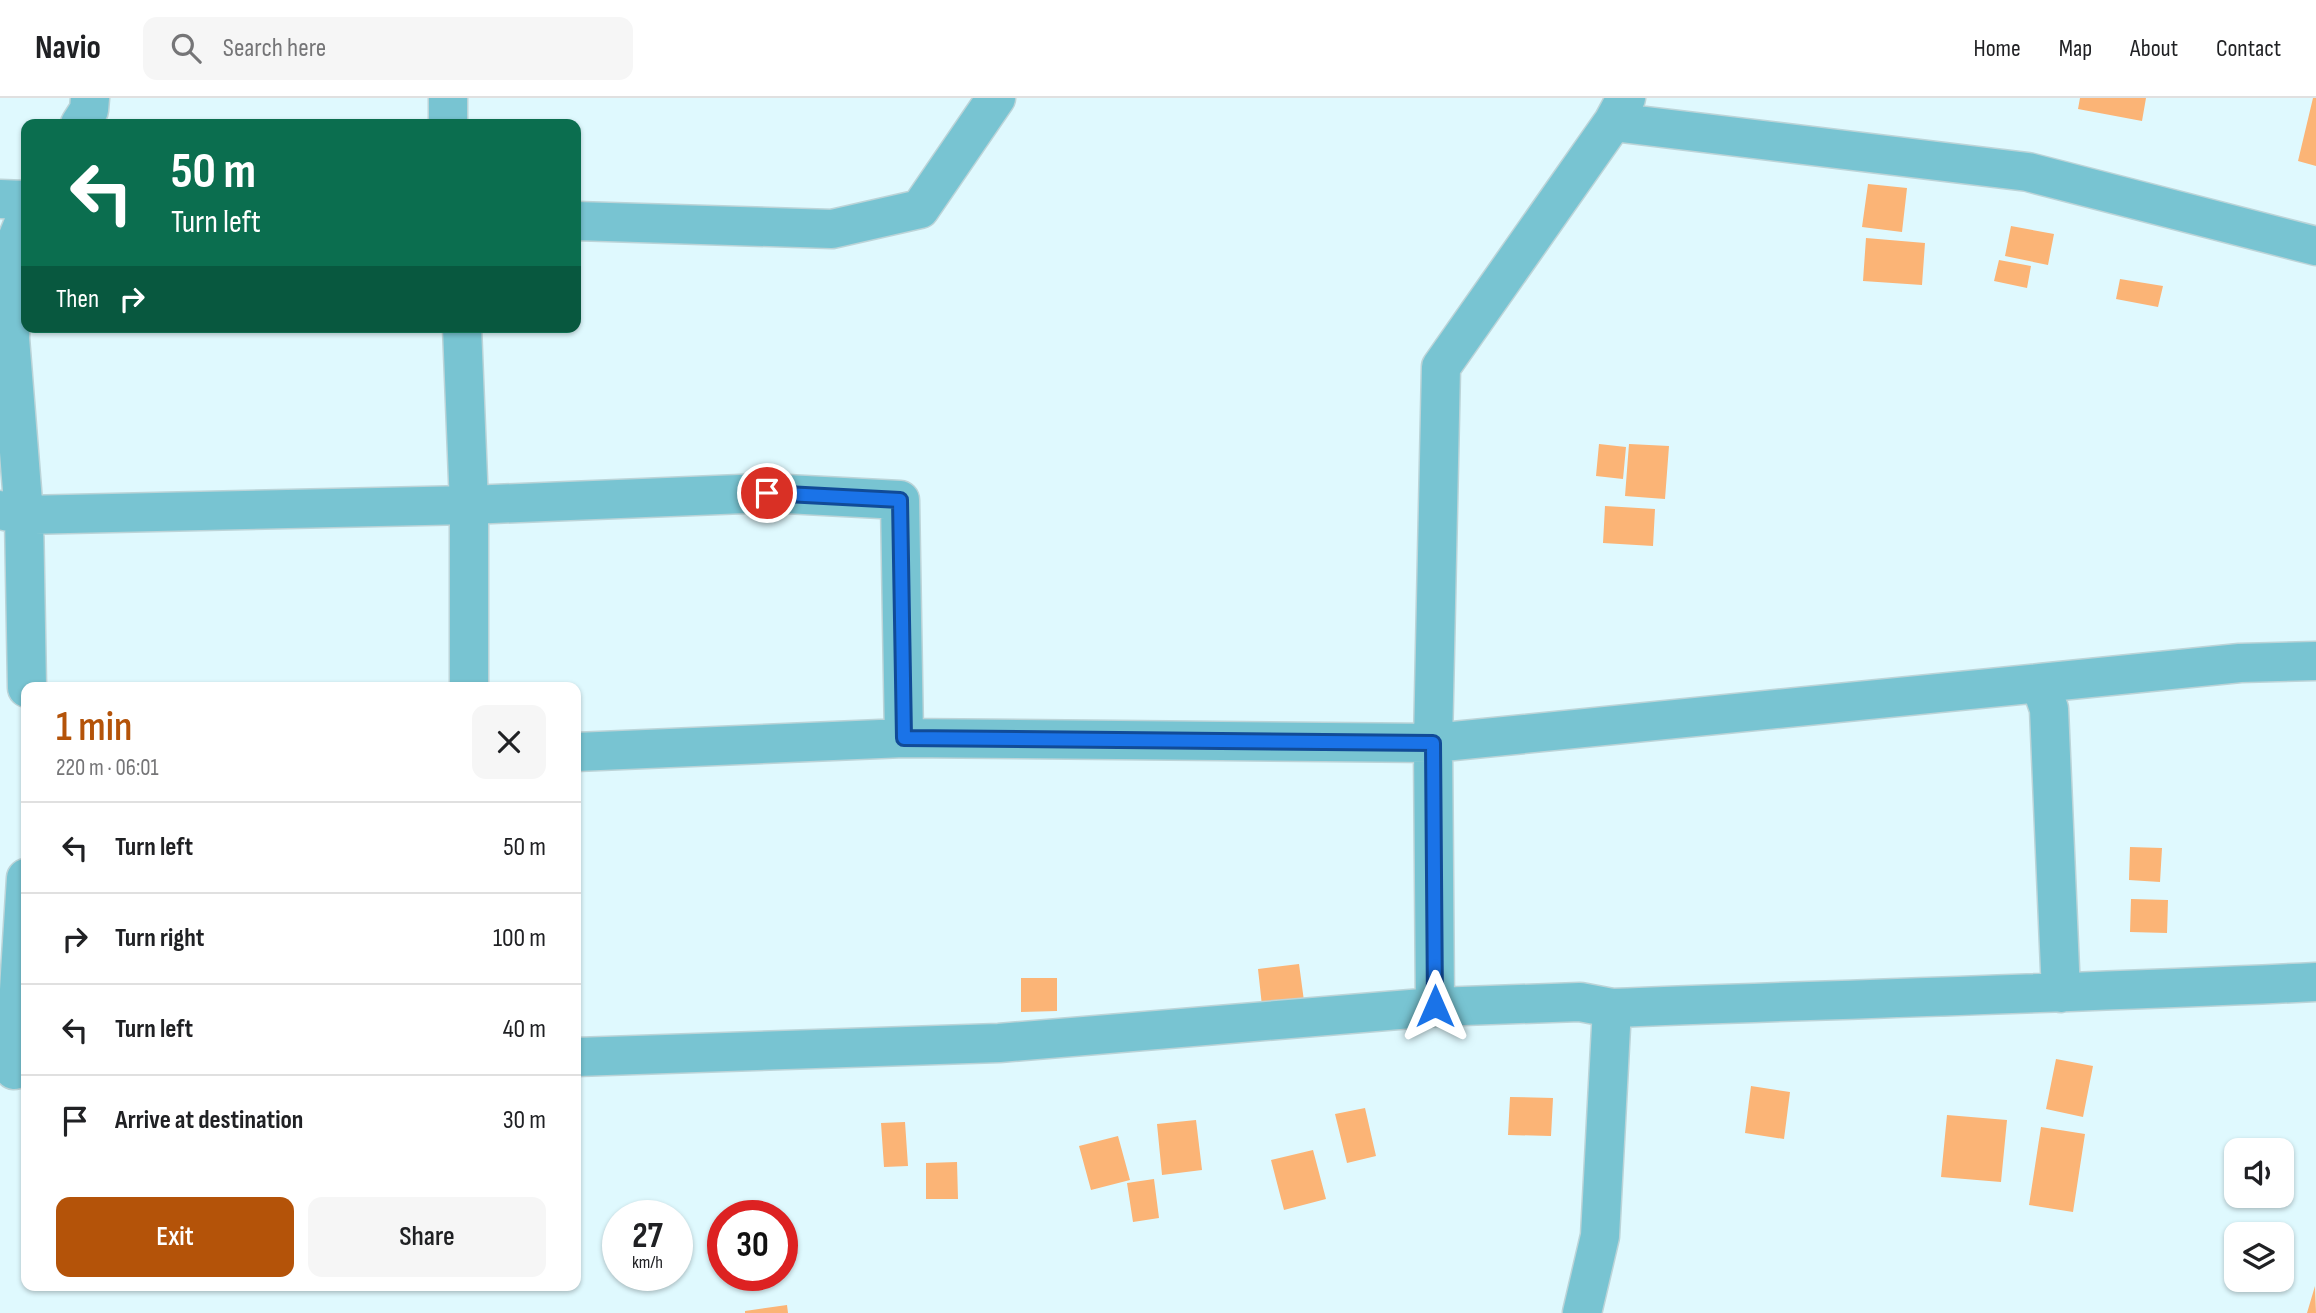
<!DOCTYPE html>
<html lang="en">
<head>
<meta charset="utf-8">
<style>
  :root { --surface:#fff; --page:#f6f6f6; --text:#202124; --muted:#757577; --line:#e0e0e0; --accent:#b45309 }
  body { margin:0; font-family:"Sofia Sans Condensed",sans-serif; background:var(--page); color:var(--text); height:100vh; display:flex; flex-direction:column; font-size:26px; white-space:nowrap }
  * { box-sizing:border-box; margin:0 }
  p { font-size:23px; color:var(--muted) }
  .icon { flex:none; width:38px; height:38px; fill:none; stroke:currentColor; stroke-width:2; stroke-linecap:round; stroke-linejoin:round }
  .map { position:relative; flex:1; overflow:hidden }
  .details { position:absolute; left:21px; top:584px; width:560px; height:609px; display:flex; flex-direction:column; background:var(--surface); border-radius:14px; box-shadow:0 2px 5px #0004 }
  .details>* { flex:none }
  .banner { position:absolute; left:21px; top:21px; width:560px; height:214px; border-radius:14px; box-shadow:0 2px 5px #0004; background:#0b6e4f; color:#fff; overflow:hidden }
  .fabs { position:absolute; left:2224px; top:1040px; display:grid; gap:14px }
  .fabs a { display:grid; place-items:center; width:70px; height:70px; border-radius:14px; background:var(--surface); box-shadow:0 2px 5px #0004; font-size:35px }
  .speed { position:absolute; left:602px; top:1102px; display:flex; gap:14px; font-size:35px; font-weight:700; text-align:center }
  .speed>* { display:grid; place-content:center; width:91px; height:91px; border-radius:50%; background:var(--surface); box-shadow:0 2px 5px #0004; line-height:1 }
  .speed small { font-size:18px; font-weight:400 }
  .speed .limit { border:10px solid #d22; background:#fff; color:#111 }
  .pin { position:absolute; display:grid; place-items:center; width:60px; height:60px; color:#fff; margin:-30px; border:4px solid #fff; border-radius:50%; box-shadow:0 2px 7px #0007 }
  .me { position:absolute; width:77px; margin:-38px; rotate:0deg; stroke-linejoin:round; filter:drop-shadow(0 0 5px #0008) }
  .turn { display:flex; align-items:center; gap:24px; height:147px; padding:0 35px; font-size:32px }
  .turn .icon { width:91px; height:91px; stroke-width:2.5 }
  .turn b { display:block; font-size:49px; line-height:60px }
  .then { display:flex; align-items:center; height:66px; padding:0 35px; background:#0003; gap:14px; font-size:26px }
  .round { display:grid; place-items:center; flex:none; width:74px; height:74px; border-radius:14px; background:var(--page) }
  .overview { display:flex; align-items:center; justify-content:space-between; height:119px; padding:0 35px }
  h1 { font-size:42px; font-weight:600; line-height:52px; color:var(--accent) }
  .cta { display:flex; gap:14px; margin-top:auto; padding:14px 35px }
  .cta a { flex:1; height:80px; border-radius:14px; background:var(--accent); color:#fff; font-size:28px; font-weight:600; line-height:80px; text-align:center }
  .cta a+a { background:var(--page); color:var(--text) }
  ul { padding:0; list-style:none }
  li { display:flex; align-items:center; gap:21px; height:91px; padding:0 35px; border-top:2px solid var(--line) }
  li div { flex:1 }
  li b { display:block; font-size:26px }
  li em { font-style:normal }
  header { display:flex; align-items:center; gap:42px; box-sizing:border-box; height:98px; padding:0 35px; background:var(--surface); border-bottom:2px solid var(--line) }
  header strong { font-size:33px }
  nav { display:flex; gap:38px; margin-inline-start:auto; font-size:24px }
  .search { width:490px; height:63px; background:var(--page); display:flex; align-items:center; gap:18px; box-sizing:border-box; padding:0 24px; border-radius:14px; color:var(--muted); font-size:26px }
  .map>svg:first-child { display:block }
  .building { fill:#fbb476 }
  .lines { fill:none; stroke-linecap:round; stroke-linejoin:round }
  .minor-casing { stroke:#bcd4d8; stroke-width:41 }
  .minor { stroke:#78c4d2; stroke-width:38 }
  .route-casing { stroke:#114b97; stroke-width:18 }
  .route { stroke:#1a73e8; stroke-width:12 }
</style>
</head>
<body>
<header>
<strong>Navio</strong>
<div class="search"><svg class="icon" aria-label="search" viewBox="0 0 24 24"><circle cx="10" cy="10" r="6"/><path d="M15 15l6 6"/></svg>Search here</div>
<nav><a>Home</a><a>Map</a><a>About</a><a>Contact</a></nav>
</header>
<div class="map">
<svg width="2316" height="1215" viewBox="0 0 2316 1215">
  <rect width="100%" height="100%" fill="#dff9fe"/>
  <path class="building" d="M 2080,0 L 2146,0 L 2142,23 L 2078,11 Z
    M 2313,0 L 2316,0 L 2316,68 L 2298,63 Z
    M 1868,86 L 1907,90 L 1902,134 L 1862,129 Z
    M 2011,128 L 2054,136 L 2048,167 L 2005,158 Z
    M 1866,140 L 1925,145 L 1922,187 L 1863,183 Z
    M 1999,162 L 2031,168 L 2027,190 L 1994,183 Z
    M 2120,181 L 2163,188 L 2158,209 L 2116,201 Z
    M 1599,346 L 1626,349 L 1623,381 L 1596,378 Z
    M 1629,346 L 1669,348 L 1665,401 L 1625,398 Z
    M 1605,408 L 1655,411 L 1653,448 L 1603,445 Z
    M 2130,749 L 2162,750 L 2160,784 L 2129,782 Z
    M 2131,801 L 2168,802 L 2167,835 L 2130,834 Z
    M 1299,866 L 1304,903 L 1262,908 L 1258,871 Z
    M 1021,880 L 1057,880 L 1057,913 L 1021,914 Z
    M 2056,961 L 2093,968 L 2083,1019 L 2046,1011 Z
    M 1751,988 L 1790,994 L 1784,1041 L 1745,1035 Z
    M 1510,999 L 1553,1000 L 1551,1038 L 1508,1037 Z
    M 1365,1010 L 1376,1058 L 1347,1065 L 1335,1016 Z
    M 1947,1017 L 2007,1022 L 2001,1084 L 1941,1079 Z
    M 1196,1022 L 1202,1072 L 1162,1077 L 1157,1026 Z
    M 905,1024 L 908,1068 L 884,1069 L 881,1025 Z
    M 2041,1029 L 2085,1036 L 2073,1114 L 2029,1107 Z
    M 1118,1038 L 1130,1082 L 1091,1092 L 1079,1048 Z
    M 1313,1052 L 1326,1101 L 1284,1112 L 1271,1062 Z
    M 957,1064 L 958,1101 L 926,1101 L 926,1065 Z
    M 1154,1081 L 1159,1120 L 1133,1124 L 1127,1085 Z
    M 2315,1188 L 2316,1215 L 2307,1215 Z
    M 787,1207 L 788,1215 L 745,1215 L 745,1213 Z"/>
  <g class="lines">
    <defs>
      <path id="minor" d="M 1613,24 L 2028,74 L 2316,148
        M 80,26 L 89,12 L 90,0
        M 448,26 L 448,0
        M 0,101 L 26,102
        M 26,119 L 15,146 L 10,240 L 24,417 L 27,590
        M 576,123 L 832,131 L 920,111 L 996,0
        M 462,229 L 469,407 L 469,590
        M 0,412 L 24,417 L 469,407 L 767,395 L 900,402 L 904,640
        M 2040,585 L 2240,565 L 2316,563
        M 576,654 L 904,640 L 1433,645 L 2040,585 L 2049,611 L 2061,895
        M 1435,909 L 1433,645 L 1441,269 L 1613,24 L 1626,0
        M 576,959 L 999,945 L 1435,909 L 1580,904 L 1612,910 C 1846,901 2081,895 2316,884
        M 14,972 L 26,780
        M 1582,1215 L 1600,1138 L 1612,910"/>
    </defs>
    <use href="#minor" class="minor-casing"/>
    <use href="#minor" class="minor"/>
  </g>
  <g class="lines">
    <defs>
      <path id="route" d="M 767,395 L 900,402 L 904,640 L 1433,645 L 1435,908"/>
    </defs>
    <use href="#route" class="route-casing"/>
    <use href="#route" class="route"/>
  </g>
</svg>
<div class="fabs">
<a><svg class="icon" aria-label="sound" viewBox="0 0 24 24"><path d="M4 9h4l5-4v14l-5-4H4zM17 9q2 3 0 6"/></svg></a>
<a><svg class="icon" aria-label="layers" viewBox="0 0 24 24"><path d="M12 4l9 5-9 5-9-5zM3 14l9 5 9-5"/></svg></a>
</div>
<div class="speed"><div>27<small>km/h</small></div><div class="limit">30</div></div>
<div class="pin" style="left:767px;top:395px;background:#d93025"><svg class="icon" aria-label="arrive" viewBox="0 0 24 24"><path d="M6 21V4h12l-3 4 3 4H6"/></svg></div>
<svg class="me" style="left:1435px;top:908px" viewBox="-20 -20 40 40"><path d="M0-17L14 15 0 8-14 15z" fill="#1a73e8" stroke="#fff" stroke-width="4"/></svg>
<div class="banner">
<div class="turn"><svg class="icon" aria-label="left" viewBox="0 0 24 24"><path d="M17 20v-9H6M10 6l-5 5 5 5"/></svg><div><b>50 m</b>Turn left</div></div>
<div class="then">Then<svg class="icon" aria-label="right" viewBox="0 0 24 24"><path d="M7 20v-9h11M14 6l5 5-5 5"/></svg></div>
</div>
<section class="details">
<div class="overview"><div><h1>1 min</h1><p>220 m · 06:01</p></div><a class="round"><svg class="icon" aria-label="close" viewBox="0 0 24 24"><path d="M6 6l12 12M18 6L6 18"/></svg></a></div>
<ul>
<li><svg class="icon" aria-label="left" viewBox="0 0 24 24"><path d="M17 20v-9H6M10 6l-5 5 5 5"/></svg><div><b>Turn left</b></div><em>50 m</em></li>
<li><svg class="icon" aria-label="right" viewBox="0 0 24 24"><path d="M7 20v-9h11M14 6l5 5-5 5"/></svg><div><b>Turn right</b></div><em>100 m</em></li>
<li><svg class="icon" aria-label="left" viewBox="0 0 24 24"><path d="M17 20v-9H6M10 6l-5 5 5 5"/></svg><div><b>Turn left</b></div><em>40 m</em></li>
<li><svg class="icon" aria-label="arrive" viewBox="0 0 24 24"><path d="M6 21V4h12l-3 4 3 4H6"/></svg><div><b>Arrive at destination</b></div><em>30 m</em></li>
</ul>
<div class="cta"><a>Exit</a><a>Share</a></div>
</section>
</div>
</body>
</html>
